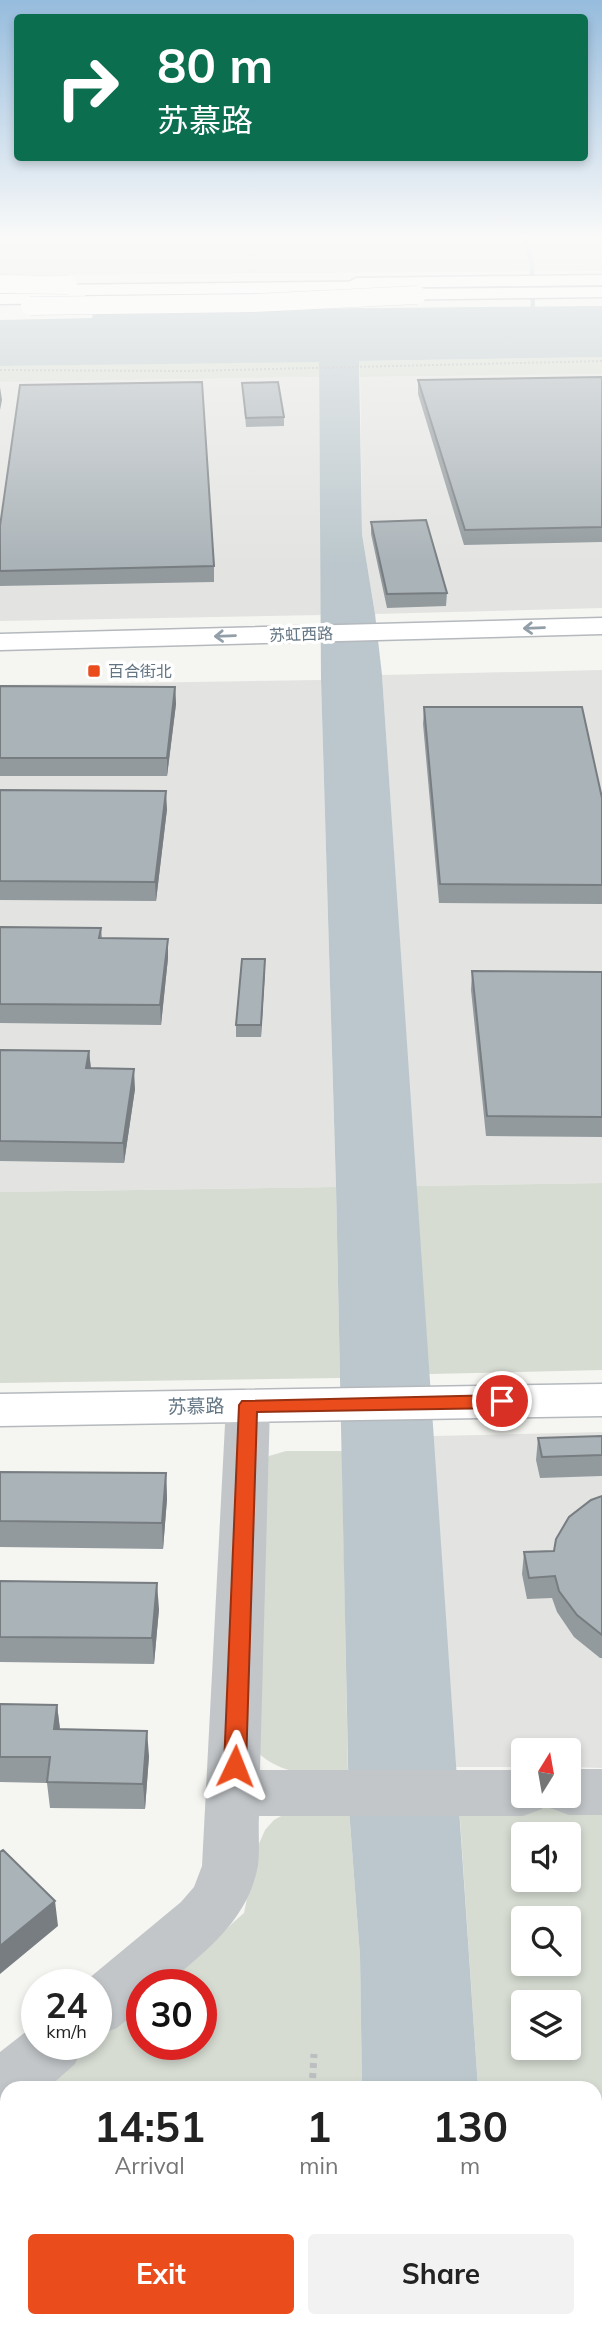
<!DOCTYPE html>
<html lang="en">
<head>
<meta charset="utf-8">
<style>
  :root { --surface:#fff; --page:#f2f2f2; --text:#222; --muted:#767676; --accent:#ea4c1c }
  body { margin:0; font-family:Mulish,"Noto Sans SC",sans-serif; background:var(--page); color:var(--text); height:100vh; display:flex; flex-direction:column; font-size:26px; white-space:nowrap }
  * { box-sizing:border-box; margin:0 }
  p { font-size:23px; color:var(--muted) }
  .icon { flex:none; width:38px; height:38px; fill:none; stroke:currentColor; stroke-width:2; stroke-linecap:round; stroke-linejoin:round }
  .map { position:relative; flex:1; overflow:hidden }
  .panel { position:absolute; left:0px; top:2081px; width:602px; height:247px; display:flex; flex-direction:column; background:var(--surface); border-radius:21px 21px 0 0; box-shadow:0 4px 10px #0003 }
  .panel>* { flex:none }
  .top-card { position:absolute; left:14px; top:14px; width:574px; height:147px; border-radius:7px; box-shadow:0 4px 10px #0003; background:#0b6e4f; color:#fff; overflow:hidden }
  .needle { width:46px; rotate:11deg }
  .tools { position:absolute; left:511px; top:1738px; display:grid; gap:14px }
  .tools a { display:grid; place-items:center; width:70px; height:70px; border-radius:7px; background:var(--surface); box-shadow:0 4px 10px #0003; font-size:35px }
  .speed { position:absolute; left:21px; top:1969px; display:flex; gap:14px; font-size:35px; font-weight:700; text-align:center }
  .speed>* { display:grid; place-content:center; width:91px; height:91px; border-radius:50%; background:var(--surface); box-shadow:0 4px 10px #0003; line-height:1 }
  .speed small { font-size:18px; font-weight:400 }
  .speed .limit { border:10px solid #d22; background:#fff; color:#111 }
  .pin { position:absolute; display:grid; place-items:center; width:60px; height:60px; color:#fff; margin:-30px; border:4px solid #fff; border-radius:50%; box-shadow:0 2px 7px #0007 }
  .me { position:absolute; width:77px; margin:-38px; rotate:2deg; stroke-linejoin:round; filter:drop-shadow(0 0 5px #0008) }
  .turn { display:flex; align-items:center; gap:24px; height:147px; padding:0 28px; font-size:32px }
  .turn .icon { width:91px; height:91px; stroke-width:2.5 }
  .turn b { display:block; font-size:49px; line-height:60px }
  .eta { display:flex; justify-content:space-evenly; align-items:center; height:119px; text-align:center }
  .eta b { font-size:42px; font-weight:700; line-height:49px }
  .button { display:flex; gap:14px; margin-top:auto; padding:14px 28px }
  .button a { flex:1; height:80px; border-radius:7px; background:var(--accent); color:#fff; font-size:28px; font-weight:700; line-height:80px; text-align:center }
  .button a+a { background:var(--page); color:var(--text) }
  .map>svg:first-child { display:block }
  .built { fill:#e3e4e2 }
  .green { fill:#d6dcd2; fill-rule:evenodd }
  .water { fill:#bbc7cc }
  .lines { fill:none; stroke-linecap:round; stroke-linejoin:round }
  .stream { stroke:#bbc7cc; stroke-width:4.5 }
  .major-casing { stroke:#b5b9bd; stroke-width:3 }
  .highway-casing { stroke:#b5b8bb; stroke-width:3 }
  .path-far1 { stroke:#bcbec0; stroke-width:2; stroke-dasharray:2 2; stroke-linecap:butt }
  .path { stroke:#bcbec0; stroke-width:7; stroke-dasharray:5 5; stroke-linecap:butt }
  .minor { fill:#c2c6c9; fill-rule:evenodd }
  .major { fill:#fff; fill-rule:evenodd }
  .highway { fill:#fff; fill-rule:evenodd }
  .highway-bridge-casing { stroke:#b5b8bb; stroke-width:19; stroke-linecap:butt }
  .highway-bridge { stroke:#fff; stroke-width:18 }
  .wall { fill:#929a9e }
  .shaded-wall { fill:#777d81 }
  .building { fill:#aab3b8; stroke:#777d81; stroke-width:2 }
  .oneway { stroke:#929ea8 }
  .route { fill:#ea4c1c; stroke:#983112; stroke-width:2 }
  .poi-dot { fill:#ea4c1c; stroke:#fff; stroke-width:2.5 }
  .labels { text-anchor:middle; stroke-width:7; stroke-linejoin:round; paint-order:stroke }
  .far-street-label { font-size:16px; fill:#637583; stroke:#fff }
  .far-poi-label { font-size:16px; fill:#637583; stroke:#fff; text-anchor:start }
  .street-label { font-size:19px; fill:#637583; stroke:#fff }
</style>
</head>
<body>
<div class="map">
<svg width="602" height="2327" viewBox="0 0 602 2327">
  <rect width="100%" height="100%" fill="#f5f5f1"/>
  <path class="built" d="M 0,240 L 602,240 L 602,271 L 0,275 Z
    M 602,374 L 602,608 L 375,614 L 362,534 L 360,377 Z
    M 319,377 L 321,615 L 0,621 L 0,382 Z
    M 602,670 L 602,1183 L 416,1186 L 382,675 Z
    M 321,680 L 336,1187 L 0,1192 L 0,685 Z
    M 602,1432 L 602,1768 L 569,1767 L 569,1750 L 523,1750 L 523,1767 L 456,1767 L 433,1436 Z"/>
  <path class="green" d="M 602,357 L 602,374 L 360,377 L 359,361 Z
    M 319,361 L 319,377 L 0,382 L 0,366 Z
    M 602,1183 L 602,1370 L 429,1374 L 416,1186 Z
    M 336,1187 L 340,1378 L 0,1383 L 0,1192 Z
    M 286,1451 L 342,1451 L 348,1775 C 314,1774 283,1777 256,1751 L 266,1462 L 269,1456 Z
    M 459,1804 L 602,1804 L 602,2287 L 595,2287 L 595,2088 L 478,2088 ZM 523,1834 L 569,1834 L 569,1880 L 523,1880 ZM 523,1918 L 569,1918 L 569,1964 L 523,1964 ZM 523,2002 L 569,2002 L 569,2048 L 523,2048 Z
    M 349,1809 L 360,1956 L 362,2088 L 40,2088 L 96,2044 L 96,2041 L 142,2003 L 142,2044 L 201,2044 L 201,1984 L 164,1984 L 244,1913 L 258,1846 L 265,1830 L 274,1820 L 290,1811 Z
    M 7,2116 L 7,2320 L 364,2321 L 364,2327 L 0,2327 L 0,2122 Z"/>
  <path class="water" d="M 602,306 L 602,357 L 359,361 L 362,534 L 375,614 L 382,675 L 478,2088 L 362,2088 L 360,1956 L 349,1809 L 336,1187 L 321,680 L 319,362 L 0,366 L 0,320 L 92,318 L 93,314 L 275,309 Z
    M 494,2321 L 494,2327 L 364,2327 L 364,2321 Z"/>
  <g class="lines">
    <path class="stream" d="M 525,240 L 532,264 L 533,317"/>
    <defs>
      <path id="major" d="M 602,275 L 602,285 L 356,288 L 347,283 L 356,278 Z
        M 602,618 L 602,634 L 0,650 L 0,634 Z
        M 602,1384 L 602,1416 L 0,1426 L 0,1394 Z"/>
      <path id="highway" d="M 400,281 L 406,282 L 409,286 L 407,289 L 602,287 L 602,297 L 373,300 L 367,299 L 364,295 L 366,292 L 85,295 L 87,298 L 84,302 L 78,303 L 0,304 L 0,294 L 44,293 L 42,290 L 45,286 L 51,285 Z"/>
    </defs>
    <use href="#major" class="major-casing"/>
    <use href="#highway" class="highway-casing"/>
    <path class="path-far1" d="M 0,370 L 187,371 L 602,361"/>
    <path class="path" d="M 312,2088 L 314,2054
      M 304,2320 L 304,2327"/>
    <path class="minor" d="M 248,1389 L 264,1394 L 270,1405 L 260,1770 L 523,1770 L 523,1796 L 569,1796 L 569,1769 L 602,1769 L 602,1815 L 569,1815 L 550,1808 L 546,1800 L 542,1809 L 523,1816 L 259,1816 C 258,1832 260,1849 258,1865 C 249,1919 206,1951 167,1984 L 142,1984 L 142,2007 L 117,2028 L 96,2036 L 96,1984 L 82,1984 L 181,1902 L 194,1887 L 202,1866 L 226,1405 L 232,1394 Z
      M 37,2023 L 37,2044 L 84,2044 L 75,2064 L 48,2088 L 7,2088 L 7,2116 L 0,2119 L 0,2052 Z"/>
    <use href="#major" class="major"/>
    <use href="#highway" class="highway"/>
    <defs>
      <path id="highway-bridge" d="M 0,284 L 68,285
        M 30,306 L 254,303 L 417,295"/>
    </defs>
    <use href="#highway-bridge" class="highway-bridge-casing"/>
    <use href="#highway-bridge" class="highway-bridge"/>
  </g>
  <path class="wall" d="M 602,377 L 602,542 L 464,545 L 418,394 L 418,380 Z
    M 242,383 L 284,417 L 284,426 L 246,427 Z
    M 371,522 L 447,593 L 446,606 L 387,608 L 371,534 Z
    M 0,526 L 214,566 L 214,582 L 0,586 Z
    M 0,686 L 175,687 L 176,704 L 167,776 L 0,776 Z
    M 424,707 L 602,798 L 602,904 L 439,903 L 423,724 Z
    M 0,790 L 167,809 L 156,901 L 0,900 Z
    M 0,927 L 101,928 L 102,938 L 168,939 L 168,958 L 161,1025 L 0,1023 Z
    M 265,959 L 261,1037 L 236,1037 L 236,1025 Z
    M 472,971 L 602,972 L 602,1137 L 486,1136 L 471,990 Z
    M 0,1050 L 89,1051 L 91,1068 L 135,1089 L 124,1163 L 0,1161 Z
    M 602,1436 L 602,1476 L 540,1478 L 536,1460 L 538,1438 Z
    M 0,1472 L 166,1473 L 167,1499 L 163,1549 L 0,1547 Z
    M 602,1496 L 602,1658 L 600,1658 L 574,1637 L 557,1612 L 552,1598 L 527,1599 L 522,1574 L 524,1552 L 554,1551 Z
    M 0,1581 L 159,1609 L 154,1664 L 0,1662 Z
    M 0,1704 L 57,1705 L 60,1729 L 149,1756 L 145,1809 L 50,1808 L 47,1783 L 0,1782 Z"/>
  <path class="shaded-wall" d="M 0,387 L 2,400 L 0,410 Z
    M 175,687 L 176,704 L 167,776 L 167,758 Z
    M 166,791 L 167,809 L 156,901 L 155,882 Z
    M 168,939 L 168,958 L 161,1025 L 160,1005 Z
    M 265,959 L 265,971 L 261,1037 L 261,1025 Z
    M 89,1051 L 91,1071 L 86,1068 Z
    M 134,1069 L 135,1089 L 124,1163 L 123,1143 Z
    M 166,1473 L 167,1499 L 163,1549 L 162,1523 Z
    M 157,1583 L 159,1609 L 154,1664 L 152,1638 Z
    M 57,1705 L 60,1730 L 54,1729 Z
    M 147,1731 L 149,1756 L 145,1809 L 143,1784 Z
    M 55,1901 L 58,1926 L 0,1974 L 0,1946 Z"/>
  <path class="building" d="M 602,377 L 602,527 L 465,530 L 418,380 Z
    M 202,382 L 214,566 L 0,571 L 0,526 L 20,385 Z
    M 278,382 L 284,417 L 246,418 L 242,383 Z
    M 426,520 L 447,593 L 387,594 L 371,522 Z
    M 0,686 L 175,687 L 167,758 L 0,758 Z
    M 424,707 L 582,707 L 602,798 L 602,885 L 440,884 Z
    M 0,790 L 166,791 L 155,882 L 0,881 Z
    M 0,927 L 101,928 L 99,938 L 168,939 L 160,1005 L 0,1004 Z
    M 242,959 L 265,959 L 261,1025 L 236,1025 Z
    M 472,971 L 602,972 L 602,1117 L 487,1116 Z
    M 0,1050 L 89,1051 L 86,1068 L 134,1069 L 123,1143 L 0,1141 Z
    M 602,1436 L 602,1455 L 542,1457 L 538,1438 Z
    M 0,1472 L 166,1473 L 162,1523 L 0,1521 Z
    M 602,1496 L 602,1635 L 577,1615 L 559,1591 L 555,1576 L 529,1578 L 524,1552 L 554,1551 L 556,1539 L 569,1517 L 591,1500 Z
    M 0,1581 L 157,1583 L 152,1638 L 0,1637 Z
    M 0,1704 L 57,1705 L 54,1729 L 147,1731 L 143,1784 L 47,1782 L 50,1757 L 0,1757 Z
    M 3,1850 L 55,1901 L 0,1946 L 0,1852 Z"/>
  <defs><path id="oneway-shaft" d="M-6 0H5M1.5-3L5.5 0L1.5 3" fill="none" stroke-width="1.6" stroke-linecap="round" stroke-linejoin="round" transform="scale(1.75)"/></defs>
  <g class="oneway">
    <use href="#oneway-shaft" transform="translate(534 628) rotate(178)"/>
    <use href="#oneway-shaft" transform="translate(225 636) rotate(178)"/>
  </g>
  <linearGradient id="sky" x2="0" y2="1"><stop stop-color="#96bcdd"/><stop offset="0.42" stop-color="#fafaf9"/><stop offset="1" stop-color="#fafaf9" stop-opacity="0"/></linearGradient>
  <rect width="602" height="565" fill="url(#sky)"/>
  <path class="route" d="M 502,1395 L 508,1397 L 511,1401 L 508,1406 L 502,1408 L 257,1412 L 246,1766 L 243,1772 L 235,1775 L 227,1772 L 224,1766 L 239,1405 L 242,1401 Z"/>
  <rect class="poi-dot" x="87" y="664" width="14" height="14" rx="3.5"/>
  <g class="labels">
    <g class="far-street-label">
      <text transform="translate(301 634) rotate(-2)" y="6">苏虹西路</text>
    </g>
    <g class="far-poi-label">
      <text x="108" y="677">百合街北</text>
    </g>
    <g class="street-label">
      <text transform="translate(196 1406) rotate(-1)" y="7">苏慕路</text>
    </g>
  </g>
</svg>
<div class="tools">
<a><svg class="needle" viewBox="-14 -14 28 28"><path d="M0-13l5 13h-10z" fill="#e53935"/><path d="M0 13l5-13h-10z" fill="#767676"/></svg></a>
<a><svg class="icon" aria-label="sound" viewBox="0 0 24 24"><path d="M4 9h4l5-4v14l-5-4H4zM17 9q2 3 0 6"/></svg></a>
<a><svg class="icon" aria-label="search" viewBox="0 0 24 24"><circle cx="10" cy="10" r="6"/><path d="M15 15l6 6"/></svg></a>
<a><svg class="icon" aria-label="layers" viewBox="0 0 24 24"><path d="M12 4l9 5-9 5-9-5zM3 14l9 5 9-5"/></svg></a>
</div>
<div class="speed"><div>24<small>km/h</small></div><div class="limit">30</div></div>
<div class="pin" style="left:502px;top:1401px;background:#d93025"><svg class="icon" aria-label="arrive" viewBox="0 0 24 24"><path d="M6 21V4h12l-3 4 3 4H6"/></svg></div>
<svg class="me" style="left:235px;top:1766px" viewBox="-20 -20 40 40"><path d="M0-17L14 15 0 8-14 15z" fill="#ea4c1c" stroke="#fff" stroke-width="4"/></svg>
<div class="top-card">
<div class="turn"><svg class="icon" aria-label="right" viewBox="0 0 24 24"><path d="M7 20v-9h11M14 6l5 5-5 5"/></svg><div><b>80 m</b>苏慕路</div></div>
</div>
<section class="panel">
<div class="eta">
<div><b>14:51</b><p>Arrival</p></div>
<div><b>1</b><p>min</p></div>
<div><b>130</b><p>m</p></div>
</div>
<div class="button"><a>Exit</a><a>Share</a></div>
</section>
</div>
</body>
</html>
